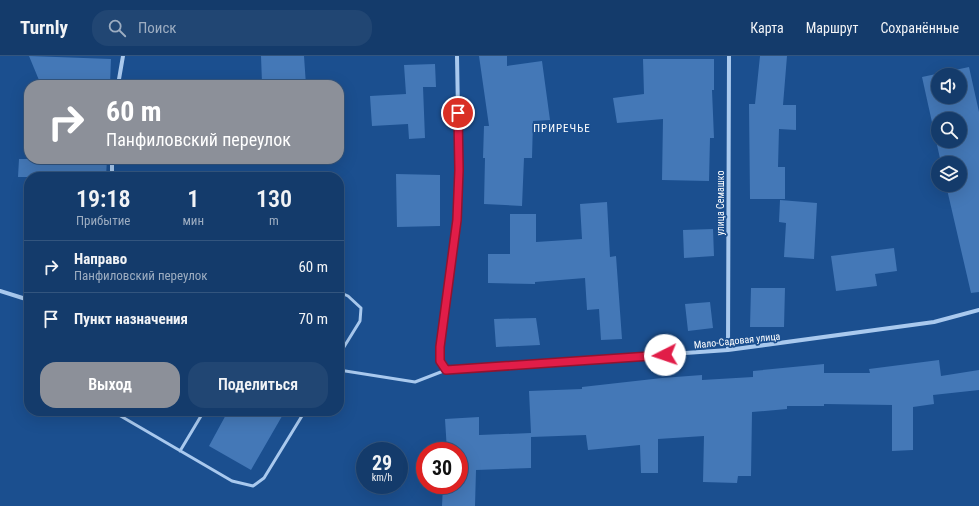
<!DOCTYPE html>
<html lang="ru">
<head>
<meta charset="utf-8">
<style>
  :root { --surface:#143b6b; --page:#214673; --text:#f1f3f6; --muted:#9dadc1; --line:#33557e; --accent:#8c9099 }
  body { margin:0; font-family:"Roboto Condensed",sans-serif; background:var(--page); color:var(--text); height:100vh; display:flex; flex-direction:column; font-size:15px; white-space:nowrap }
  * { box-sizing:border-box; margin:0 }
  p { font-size:13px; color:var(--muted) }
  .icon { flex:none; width:22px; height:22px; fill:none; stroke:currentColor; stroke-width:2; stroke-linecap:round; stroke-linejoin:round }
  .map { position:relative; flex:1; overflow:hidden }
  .sheet { position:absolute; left:24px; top:116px; width:320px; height:244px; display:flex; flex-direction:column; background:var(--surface); border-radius:16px; box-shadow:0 4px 16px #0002,0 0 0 1px var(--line) }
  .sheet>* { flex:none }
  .hud { position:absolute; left:24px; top:24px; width:320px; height:84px; border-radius:16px; box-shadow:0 4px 16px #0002,0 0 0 1px var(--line); background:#8c9099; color:#fff; overflow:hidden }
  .tools { position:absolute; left:931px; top:12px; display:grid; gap:8px }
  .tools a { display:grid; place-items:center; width:36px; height:36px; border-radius:50%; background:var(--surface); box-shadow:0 4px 16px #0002,0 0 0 1px var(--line); font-size:20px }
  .speed { position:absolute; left:356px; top:386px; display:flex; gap:8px; font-size:20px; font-weight:700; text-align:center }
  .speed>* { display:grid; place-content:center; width:52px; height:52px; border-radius:50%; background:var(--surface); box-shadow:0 4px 16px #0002,0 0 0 1px var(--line); line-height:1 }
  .speed small { font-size:10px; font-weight:400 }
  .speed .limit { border:6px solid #d22; background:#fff; color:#111 }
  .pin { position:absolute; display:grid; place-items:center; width:34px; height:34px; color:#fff; margin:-17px; border:2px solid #fff; border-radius:50%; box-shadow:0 1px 4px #0007 }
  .me { position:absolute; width:44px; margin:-22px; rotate:266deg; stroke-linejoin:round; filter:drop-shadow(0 0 3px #0008) }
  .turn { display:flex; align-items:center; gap:14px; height:84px; padding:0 16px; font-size:18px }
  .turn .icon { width:52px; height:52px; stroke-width:2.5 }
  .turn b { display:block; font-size:28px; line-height:34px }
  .eta { display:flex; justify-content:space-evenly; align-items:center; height:68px; text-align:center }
  .eta b { font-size:24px; font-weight:600; line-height:28px }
  .primary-button { display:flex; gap:8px; margin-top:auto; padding:8px 16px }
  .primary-button a { flex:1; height:46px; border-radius:16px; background:var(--accent); color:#fff; font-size:16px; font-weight:600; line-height:46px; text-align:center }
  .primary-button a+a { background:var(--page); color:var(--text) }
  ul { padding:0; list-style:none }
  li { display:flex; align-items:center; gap:12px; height:52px; padding:0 16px; border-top:1px solid var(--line) }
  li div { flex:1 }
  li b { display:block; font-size:15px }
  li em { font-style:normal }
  header { display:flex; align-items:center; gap:24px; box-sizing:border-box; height:56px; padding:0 20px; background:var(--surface); border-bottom:1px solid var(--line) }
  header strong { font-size:19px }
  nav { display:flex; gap:22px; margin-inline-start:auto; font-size:14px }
  .search { width:280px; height:36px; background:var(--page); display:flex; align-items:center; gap:10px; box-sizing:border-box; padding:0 14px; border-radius:16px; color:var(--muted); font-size:15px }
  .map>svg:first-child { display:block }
  .building { fill:#4478b7; fill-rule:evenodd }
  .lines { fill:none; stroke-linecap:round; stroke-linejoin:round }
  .lane { stroke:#a9c9ee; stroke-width:3 }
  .street { stroke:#a9c9ee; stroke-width:4 }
  .route-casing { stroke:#92132f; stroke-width:10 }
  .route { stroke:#e11d48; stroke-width:7 }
  .labels { text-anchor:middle; stroke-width:3.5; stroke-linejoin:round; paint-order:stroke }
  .street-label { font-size:10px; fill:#fff; stroke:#1b4f8f }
  .neighbourhood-label { font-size:11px; letter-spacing:1px; fill:#fff; stroke:#1b4f8f }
</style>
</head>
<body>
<header>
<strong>Turnly</strong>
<div class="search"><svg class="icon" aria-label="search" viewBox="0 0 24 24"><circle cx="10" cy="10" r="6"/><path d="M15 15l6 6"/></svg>Поиск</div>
<nav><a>Карта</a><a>Маршрут</a><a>Сохранённые</a></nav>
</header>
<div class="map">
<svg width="979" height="450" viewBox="0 0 979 450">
  <rect width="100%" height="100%" fill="#1b4f8f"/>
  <path class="building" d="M 29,0 L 111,3 L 110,29 L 41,29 Z
    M 261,0 L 304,0 L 306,29 L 268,29 L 268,27 L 262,27 Z
    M 479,0 L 507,0 L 507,10 L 542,5 L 550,64 L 533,65 L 532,102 L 524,102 L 522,150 L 484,148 L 485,102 L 483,102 L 484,70 L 489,70 Z
    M 760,0 L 787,0 L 783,49 L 796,49 L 796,74 L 779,73 L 778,111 L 785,111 L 785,143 L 750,143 L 749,48 L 755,48 Z
    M 643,3 L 714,3 L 714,34 L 712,34 L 714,82 L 710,82 L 709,125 L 662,124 L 663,63 L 617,67 L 613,42 L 644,38 Z
    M 435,8 L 436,31 L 423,31 L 425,82 L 409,83 L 408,68 L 372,70 L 370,40 L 406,38 L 404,9 Z
    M 969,11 L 979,56 L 979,236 L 971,237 L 946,129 L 960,129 L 960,107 L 941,107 L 922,21 ZM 938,19 L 960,19 L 960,41 L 938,41 ZM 938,63 L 960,63 L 960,85 L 938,85 Z
    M 19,103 L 107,103 L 106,121 L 18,121 Z
    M 396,118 L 440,119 L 440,170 L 397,171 Z
    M 780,144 L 817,147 L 814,203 L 784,201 L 786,167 L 779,166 Z
    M 607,146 L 610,201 L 616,200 L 622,283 L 601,284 L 599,253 L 587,254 L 585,222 L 535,226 L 535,228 L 488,227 L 488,198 L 510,198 L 510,158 L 536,158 L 536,186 L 582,183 L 580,148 Z
    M 713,173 L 714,200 L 684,202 L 683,174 Z
    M 894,192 L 897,215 L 875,218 L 877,230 L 836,235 L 831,200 Z
    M 751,232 L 785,232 L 784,271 L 750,271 Z
    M 710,246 L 713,272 L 688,275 L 685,248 Z
    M 536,262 L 540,289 L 496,291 L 494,263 Z
    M 939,304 L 941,320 L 979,314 L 979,334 L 933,339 L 934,348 L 913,351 L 913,394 L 892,395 L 892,349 L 824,348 L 824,350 L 787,350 L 787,353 L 752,356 L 751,420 L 738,420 L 737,427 L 703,426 L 704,380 L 658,383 L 658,417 L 641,417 L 640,389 L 588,394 L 586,379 L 531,381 L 531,412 L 476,414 L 475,450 L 442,450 L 443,429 L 459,429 L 459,395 L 447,395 L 445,363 L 479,361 L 479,379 L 531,377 L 529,335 L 582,333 L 582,331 L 662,322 L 702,319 L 702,324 L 753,321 L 753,315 L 824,308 L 824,317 L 870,317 L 869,313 Z
    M 228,355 L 285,355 L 251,414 L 209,390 Z"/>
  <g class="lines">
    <path class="lane" d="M 339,236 L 348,240 L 361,252 L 360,265 L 339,299
      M 339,314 L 415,326 L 446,314
      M 112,355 L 232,425 L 253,430 L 264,422 L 305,355
      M 180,395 L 204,355"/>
    <path class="street" d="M 457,0 L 459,113 L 457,164 L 440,291 L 441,305 L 446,314 L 728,294 L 934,266 L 979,254
      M 118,29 L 123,0
      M 112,121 L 112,103
      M 0,235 L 29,244
      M 728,294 L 729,0"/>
  </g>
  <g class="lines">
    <defs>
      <path id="route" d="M 458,57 L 459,114 L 457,164 L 440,291 L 440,305 L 446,314 L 665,299"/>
    </defs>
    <use href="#route" class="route-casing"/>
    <use href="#route" class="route"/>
  </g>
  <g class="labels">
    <g class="street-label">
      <text transform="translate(720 147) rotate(-90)" y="4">улица Семашко</text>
      <text transform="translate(737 284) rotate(-6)" y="4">Мало-Садовая улица</text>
    </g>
    <g class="neighbourhood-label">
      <text x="562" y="76">ПРИРЕЧЬЕ</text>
    </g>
  </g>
</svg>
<div class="tools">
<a><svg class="icon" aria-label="sound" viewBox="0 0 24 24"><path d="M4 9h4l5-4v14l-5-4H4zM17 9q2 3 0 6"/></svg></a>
<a><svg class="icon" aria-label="search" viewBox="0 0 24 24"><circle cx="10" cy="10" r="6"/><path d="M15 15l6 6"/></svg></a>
<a><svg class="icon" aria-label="layers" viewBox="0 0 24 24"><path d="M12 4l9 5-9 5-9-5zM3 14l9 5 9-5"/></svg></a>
</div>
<div class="speed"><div>29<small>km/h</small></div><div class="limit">30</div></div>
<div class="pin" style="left:458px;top:57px;background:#d93025"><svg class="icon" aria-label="arrive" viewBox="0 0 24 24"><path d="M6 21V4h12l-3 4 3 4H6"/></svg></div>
<svg class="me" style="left:665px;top:299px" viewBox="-20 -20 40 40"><circle r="19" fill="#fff"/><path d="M0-13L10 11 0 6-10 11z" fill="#e11d48"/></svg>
<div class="hud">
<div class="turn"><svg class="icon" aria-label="right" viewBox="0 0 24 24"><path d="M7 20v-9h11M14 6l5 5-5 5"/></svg><div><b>60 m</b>Панфиловский переулок</div></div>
</div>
<section class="sheet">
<div class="eta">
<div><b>19:18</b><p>Прибытие</p></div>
<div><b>1</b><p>мин</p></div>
<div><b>130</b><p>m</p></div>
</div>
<ul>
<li><svg class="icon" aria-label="right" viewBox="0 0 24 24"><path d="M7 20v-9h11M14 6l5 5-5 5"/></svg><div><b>Направо</b><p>Панфиловский переулок</p></div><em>60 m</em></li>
<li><svg class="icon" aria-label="arrive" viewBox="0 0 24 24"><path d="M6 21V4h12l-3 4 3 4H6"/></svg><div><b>Пункт назначения</b></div><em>70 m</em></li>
</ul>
<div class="primary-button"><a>Выход</a><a>Поделиться</a></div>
</section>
</div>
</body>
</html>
